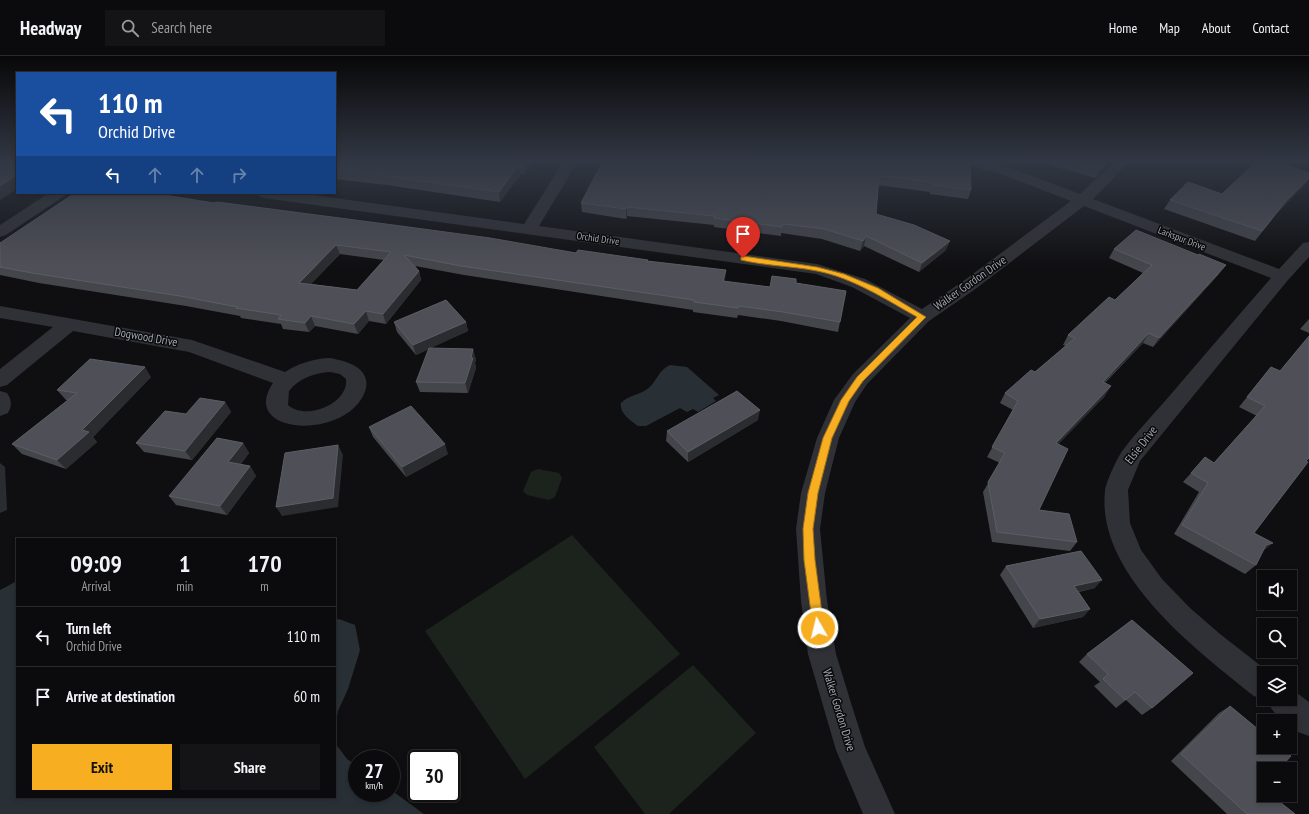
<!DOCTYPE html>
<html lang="en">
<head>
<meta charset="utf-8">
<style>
  :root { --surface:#0b0b0d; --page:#141416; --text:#f1f3f6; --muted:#9a9b9d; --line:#2b2b2e; --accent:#f7ae21 }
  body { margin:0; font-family:"PT Sans Narrow",sans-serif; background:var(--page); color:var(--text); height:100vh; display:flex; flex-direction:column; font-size:15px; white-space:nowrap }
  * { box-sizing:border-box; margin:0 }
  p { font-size:13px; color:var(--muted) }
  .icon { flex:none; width:22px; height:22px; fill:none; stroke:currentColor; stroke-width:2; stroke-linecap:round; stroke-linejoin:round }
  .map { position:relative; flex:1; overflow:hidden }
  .drawer { position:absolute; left:16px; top:482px; width:320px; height:260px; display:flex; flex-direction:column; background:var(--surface); border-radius:0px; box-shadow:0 2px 6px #0003,0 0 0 1px var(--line) }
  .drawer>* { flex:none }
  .banner { position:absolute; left:16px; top:16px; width:320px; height:122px; border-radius:0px; box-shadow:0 2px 6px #0003,0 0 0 1px var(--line); background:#1a4fa0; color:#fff; overflow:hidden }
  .controls { position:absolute; left:1257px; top:514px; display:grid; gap:8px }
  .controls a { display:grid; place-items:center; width:40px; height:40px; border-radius:0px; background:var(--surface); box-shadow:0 2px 6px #0003,0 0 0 1px var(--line); font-size:20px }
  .speed { position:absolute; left:348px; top:694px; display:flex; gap:8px; font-size:20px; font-weight:700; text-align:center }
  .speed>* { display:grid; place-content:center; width:52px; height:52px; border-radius:50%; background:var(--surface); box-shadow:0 2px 6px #0003,0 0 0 1px var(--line); line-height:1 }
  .speed small { font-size:10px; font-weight:400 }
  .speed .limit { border:2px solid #111; border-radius:6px; background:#fff; color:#111 }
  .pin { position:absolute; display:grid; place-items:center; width:34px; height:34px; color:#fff; margin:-41px -17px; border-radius:50% 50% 50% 0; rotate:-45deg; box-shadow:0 0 4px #0007 }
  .pin .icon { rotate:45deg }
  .me { position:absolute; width:44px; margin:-22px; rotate:352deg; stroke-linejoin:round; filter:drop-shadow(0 0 3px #0008) }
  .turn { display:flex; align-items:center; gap:14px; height:84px; padding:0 16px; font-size:18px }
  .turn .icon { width:52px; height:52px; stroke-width:2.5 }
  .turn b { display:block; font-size:28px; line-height:34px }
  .lanes { display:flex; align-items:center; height:38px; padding:0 16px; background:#0003; justify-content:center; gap:20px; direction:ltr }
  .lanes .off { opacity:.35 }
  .eta { display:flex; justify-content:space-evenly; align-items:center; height:68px; text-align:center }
  .eta b { font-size:24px; font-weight:700; line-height:28px }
  .cta { display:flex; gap:8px; margin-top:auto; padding:8px 16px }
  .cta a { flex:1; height:46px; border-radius:0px; background:var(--accent); color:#111; font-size:16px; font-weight:700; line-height:46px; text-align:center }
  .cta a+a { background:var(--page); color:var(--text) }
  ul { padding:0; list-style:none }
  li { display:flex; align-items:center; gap:12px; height:60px; padding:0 16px; border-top:1px solid var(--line) }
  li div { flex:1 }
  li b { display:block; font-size:15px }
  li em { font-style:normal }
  header { display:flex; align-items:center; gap:24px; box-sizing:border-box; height:56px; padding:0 20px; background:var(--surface); border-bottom:1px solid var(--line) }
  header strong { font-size:19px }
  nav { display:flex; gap:22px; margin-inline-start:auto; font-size:14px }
  .search { width:280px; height:36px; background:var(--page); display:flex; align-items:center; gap:10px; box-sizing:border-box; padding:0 14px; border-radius:0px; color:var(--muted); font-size:15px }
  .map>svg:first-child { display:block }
  .green { fill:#1b231c }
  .water { fill:#283036 }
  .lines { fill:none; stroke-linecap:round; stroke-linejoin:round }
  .street { fill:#303136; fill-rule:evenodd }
  .wall { fill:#45464c; fill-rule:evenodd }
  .shaded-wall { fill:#2b2c30 }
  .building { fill:#4f5057; stroke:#5b5e65; fill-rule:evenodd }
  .route { fill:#f7ae21; stroke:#a17115 }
  .labels { text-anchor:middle; stroke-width:3; stroke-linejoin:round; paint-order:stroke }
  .far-street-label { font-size:10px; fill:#a0a5b2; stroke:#0a0a0b }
  .street-label { font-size:12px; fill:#a0a5b2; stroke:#0a0a0b }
</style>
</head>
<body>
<header>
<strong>Headway</strong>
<div class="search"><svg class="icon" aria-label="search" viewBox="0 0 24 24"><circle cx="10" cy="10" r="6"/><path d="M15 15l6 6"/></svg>Search here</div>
<nav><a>Home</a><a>Map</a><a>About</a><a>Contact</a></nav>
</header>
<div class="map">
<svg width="1309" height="758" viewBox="0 0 1309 758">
  <rect width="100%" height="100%" fill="#0f0f11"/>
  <path class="green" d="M 538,413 L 559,417 L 562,422 L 555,441 L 549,444 L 527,439 L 523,435 L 531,416 Z
    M 572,479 L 680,598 L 525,723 L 425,575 Z
    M 693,609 L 756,677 L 669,758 L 645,758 L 594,691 Z"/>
  <path class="water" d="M 670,309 L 687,311 L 719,339 L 713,342 L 716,345 L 698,356 L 693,353 L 687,356 L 680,352 L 646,370 L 638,370 C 631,365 619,357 621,347 C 627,340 638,339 646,334 C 657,327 657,315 670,309 Z
    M 17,525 L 17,741 L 335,741 L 335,687 L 347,703 L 357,710 L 357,737 L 391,737 L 391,734 L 424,758 L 0,758 L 0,534 Z
    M 339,563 L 355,569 L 360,594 L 348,633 L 338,655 L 335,672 L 335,564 Z"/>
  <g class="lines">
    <path class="street" d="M 564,105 L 578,105 L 539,170 L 817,208 L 865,223 L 922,253 L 962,226 L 1071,145 L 1006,120 L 965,108 L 963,105 L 984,105 L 1016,114 L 1080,138 L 1115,105 L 1130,105 L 1093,143 L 1279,213 L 1303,187 L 1309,186 L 1309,201 L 1288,224 L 1140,405 L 1128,434 L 1130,467 L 1141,494 L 1162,523 L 1190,552 L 1220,578 L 1270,617 L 1264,617 L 1264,643 L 1290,643 L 1290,632 L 1309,646 L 1309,680 L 1298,676 L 1290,669 L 1290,665 C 1279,665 1270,652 1266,643 L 1264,644 L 1254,640 C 1196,594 1096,518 1105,435 C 1105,428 1118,400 1123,394 C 1138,374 1156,356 1172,337 C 1205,298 1238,260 1271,222 L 1084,150 L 974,234 L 929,265 L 867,328 L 855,346 L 839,382 L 825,437 L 820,473 L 827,545 L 836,598 L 851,647 L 865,691 L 895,758 L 863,758 L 836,694 L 808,598 L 801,545 L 796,473 L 801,437 L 817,382 L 834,344 L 853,318 L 910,262 L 852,231 L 816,218 L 264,142 L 259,140 L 256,137 L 298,137 L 524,168 Z
      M 49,137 L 67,137 L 64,140 L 6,179 L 0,181 L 0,169 Z
      M 0,250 L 192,284 L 285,316 C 297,308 313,303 328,302 C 333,302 338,304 343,305 C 364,311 374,325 360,345 C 332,384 240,376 273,327 L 189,296 L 73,275 L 7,329 L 0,331 L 0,313 L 53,271 L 0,262 ZM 330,316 L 340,318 L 346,323 C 349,348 305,365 288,349 L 289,335 C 299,322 315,317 330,316 Z
      M 0,335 L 7,337 C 12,344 12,350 8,357 L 0,360 Z"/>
  </g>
  <path class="wall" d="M 335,105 L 534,105 L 524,119 L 521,118 L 500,146 L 387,129 L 335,123 Z
    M 964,105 L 971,134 L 968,143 L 930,138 L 930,136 L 878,129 L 876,158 L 946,194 L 919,216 L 864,190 L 860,195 L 822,183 L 781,177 L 781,180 L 714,171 L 714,169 L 627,160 L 626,163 L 582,156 L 581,147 Z
    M 1037,105 L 1108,105 L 1104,113 L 1095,122 L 1050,109 Z
    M 1249,105 L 1288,105 L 1285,109 L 1306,127 L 1278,156 L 1255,185 L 1164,153 L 1170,144 L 1222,138 L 1255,107 Z
    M 214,147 L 576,197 L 648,205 L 725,224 L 724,226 L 770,231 L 796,227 L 840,266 L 838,276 L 781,265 L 738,259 L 737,262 L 693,256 L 693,254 L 464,219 L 415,210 L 419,215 L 421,224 L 386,268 L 369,265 L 358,278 L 315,270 L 309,276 L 283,273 L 281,268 L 241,262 L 240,260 L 186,250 L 39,227 L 0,219 L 0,187 ZM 340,198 L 384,204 L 357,234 L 311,228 Z
    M 1114,193 L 1219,218 L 1153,291 L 1143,287 L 1105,327 L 1105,340 L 1058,388 L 1039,454 L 1077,486 L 1070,495 L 992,486 L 983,436 L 1000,407 L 987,401 L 1013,354 L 1000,347 L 1005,337 L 1035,316 L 1066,290 L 1063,289 L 1068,279 L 1115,244 L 1143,217 L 1109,202 Z
    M 1309,263 L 1309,277 L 1300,273 Z
    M 394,266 L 466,266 L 468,275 L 430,292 L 476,303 L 475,307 L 476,312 L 468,337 L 420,336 L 416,326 L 429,293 L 416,299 L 397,276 Z
    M 1271,311 L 1254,477 L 1262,496 L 1256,509 L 1245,518 L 1174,478 L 1199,436 L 1183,426 L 1191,417 L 1214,407 L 1257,360 L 1239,351 Z
    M 151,321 L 93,381 L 97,386 L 66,413 L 22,398 L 12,388 L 68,344 L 66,344 L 57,334 Z
    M 225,346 L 231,356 L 192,404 L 144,396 L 136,387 L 186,358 Z
    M 758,364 L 688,406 L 666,385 L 667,375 Z
    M 369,371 L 448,398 L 406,421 L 373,381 Z
    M 243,387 L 249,397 L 240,409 L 250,410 L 256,420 L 227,459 L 176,449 L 169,440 Z
    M 1006,510 L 1095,532 L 1079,536 L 1090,553 L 1083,561 L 1033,572 L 1000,519 Z
    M 1132,564 L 1152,652 L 1142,659 L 1126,644 L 1116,652 L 1094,630 L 1100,626 L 1079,606 L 1087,598 Z
    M 1230,650 L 1262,732 L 1295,758 L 1227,758 L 1171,705 L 1219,657 Z"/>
  <path class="shaded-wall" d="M 527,105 L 534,105 L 524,119 L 523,110 Z
    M 1108,105 L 1104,113 L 1095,122 L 1099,113 Z
    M 1286,105 L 1288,105 L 1277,117 L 1283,108 Z
    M 519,109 L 521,118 L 500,146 L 499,136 Z
    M 17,119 L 17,133 L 0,144 L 0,130 Z
    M 1309,122 L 1309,124 L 1306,127 L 1278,156 L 1255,185 L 1285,146 Z
    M 627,151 L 627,160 L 626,163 L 626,153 Z
    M 866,180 L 864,190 L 860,195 L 863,185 Z
    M 950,185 L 946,194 L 919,216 L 922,207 Z
    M 336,189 L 340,198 L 303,236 L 299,227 Z
    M 1226,209 L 1219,218 L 1153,291 L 1159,282 Z
    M 726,214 L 725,224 L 722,235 L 723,225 Z
    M 419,215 L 421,224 L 386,268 L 383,258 Z
    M 366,255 L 369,265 L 358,278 L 354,268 Z
    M 311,260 L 315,270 L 309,276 L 305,267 Z
    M 466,266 L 468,275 L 416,299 L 413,289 Z
    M 1149,277 L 1143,287 L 1096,335 L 1103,326 Z
    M 473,293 L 476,303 L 475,307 L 476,312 L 468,337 L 465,327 L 471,302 Z
    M 145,311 L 151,321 L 93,381 L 97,386 L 66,413 L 57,404 L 82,374 Z
    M 1111,330 L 1105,340 L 1050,397 L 1056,387 Z
    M 225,346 L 231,356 L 192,404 L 185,395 Z
    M 760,354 L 758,364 L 688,406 L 688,396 Z
    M 243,387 L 249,397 L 234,416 L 228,406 Z
    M 445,388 L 448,398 L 406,421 L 402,411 Z
    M 338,389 L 343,399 L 338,451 L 282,460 L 276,451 Z
    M 0,407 L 5,411 L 7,454 L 0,457 Z
    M 250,410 L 256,420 L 227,459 L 220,450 Z
    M 1273,487 L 1262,496 L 1266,489 Z
    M 1102,524 L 1095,532 L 1067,538 L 1074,530 Z
    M 1090,553 L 1083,561 L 1033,572 L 1040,563 Z"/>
  <path class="building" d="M 0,105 L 17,105 L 17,119 L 0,130 Z
    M 335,105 L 527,105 L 523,110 L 519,109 L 499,136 L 384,120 L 335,114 Z
    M 603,105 L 964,105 L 970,107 L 971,134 L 932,129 L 932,126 L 879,120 L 876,158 L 914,169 L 950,185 L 922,207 L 866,180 L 863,185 L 824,173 L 783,168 L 782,171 L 714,162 L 715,160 L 627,151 L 626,153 L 581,147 Z
    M 1070,105 L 1108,105 L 1099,113 Z
    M 1257,105 L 1286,105 L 1283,108 L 1309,117 L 1309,122 L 1285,146 L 1262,175 L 1170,144 L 1188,126 L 1222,138 Z
    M 75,137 L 152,137 L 214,147 L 216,146 L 225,147 L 401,170 L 490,182 L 576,197 L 578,194 L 648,204 L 647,205 L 726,214 L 723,225 L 770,231 L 772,220 L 796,223 L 796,227 L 846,235 L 840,266 L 783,256 L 739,250 L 738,252 L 694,246 L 694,244 L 461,210 L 404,199 L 419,215 L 383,258 L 366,255 L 354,268 L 311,260 L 305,267 L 278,263 L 281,259 L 236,252 L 237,251 L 180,240 L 32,217 L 0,211 L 0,187 ZM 336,189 L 391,196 L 357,234 L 299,227 Z
    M 1136,174 L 1198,199 L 1199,198 L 1226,209 L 1159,282 L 1149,277 L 1103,326 L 1111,330 L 1056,387 L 1068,393 L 1039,454 L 1069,458 L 1077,486 L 997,476 L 988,426 L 1005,397 L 992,391 L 1018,345 L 1005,337 L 1031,314 L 1035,316 L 1075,282 L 1068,279 L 1109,241 L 1115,244 L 1152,209 L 1114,193 Z
    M 446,244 L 466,266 L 413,289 L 394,266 Z
    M 1309,280 L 1309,402 L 1306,405 L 1308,406 L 1254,477 L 1273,487 L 1266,489 L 1256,509 L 1182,469 L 1208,427 L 1191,417 L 1205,401 L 1214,407 L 1265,350 L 1247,341 L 1271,311 L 1280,315 Z
    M 429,292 L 473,293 L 471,302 L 473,302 L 465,327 L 416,326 Z
    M 90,303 L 145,311 L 82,374 L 89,376 L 57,404 L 12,388 L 77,337 L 57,334 Z
    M 737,335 L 760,354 L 688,396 L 667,375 Z
    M 200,342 L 225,346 L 185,395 L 136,387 L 165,355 L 186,358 Z
    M 411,350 L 445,388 L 402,411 L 369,371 Z
    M 217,382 L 243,387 L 228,406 L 250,410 L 220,450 L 169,440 Z
    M 338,389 L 333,442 L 276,451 L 285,397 Z
    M 1081,495 L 1102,524 L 1074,530 L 1090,553 L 1040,563 L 1006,510 Z
    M 1132,564 L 1193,617 L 1152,652 L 1135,636 L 1125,644 L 1103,623 L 1108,618 L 1087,598 Z
    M 1230,650 L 1264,678 L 1264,691 L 1280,691 L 1291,700 L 1279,713 L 1264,713 L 1264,729 L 1262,732 L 1264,733 L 1264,739 L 1271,739 L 1295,758 L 1247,758 L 1181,698 Z"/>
  <linearGradient id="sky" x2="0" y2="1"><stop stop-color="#080809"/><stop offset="0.5" stop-color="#313743"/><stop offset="1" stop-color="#313743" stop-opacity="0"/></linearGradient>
  <rect width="1309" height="211" fill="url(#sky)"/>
  <path class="route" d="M 743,200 L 817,211 L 844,218 L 878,232 L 926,261 L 863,325 L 849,345 L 832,382 L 818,437 L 813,473 L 815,504 L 824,572 L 822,576 L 818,577 L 814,576 L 813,572 L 804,504 L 803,473 L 808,437 L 823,382 L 841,344 L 857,321 L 917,261 C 885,243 853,222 817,215 C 792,210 766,210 741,204 L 741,201 Z"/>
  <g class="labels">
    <g class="far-street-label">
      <text transform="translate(598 182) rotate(8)" y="4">Orchid Drive</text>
      <text transform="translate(1182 182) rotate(21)" y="4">Larkspur Drive</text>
    </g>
    <g class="street-label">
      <text transform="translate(970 227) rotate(-35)" y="4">Walker Gordon Drive</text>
      <text transform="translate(146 281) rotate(10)" y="4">Dogwood Drive</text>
      <text transform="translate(1141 389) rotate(-52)" y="4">Elsie Drive</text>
      <text transform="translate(839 654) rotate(73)" y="4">Walker Gordon Drive</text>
    </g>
  </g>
</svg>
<div class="controls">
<a><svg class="icon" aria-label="sound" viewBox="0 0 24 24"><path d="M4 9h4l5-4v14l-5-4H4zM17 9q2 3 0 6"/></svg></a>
<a><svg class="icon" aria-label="search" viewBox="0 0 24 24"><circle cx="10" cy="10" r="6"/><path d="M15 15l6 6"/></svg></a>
<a><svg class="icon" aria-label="layers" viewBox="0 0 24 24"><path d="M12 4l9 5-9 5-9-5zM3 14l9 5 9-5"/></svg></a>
<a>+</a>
<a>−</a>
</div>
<div class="speed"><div>27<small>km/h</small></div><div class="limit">30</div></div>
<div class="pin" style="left:743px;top:202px;background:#d93025"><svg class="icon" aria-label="arrive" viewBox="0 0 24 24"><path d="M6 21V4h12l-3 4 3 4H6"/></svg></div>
<svg class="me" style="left:818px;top:572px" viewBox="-20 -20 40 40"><circle r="17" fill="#f7ae21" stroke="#fff" stroke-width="3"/><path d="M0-11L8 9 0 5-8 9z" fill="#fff"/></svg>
<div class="banner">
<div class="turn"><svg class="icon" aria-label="left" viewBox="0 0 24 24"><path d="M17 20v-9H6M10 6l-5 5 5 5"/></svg><div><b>110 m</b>Orchid Drive</div></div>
<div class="lanes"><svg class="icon" aria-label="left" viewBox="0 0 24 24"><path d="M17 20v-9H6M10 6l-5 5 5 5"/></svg><svg class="icon off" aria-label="ahead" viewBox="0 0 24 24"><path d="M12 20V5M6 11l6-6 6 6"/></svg><svg class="icon off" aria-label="ahead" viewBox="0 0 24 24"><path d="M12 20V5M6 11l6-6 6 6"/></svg><svg class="icon off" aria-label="right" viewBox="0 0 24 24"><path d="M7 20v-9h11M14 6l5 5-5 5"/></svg></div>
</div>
<section class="drawer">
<div class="eta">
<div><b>09:09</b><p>Arrival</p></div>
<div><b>1</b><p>min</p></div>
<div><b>170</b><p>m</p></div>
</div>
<ul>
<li><svg class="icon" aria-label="left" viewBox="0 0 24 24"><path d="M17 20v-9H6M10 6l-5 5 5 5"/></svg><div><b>Turn left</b><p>Orchid Drive</p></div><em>110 m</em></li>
<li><svg class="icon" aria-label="arrive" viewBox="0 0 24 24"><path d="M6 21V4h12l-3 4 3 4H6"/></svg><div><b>Arrive at destination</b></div><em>60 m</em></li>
</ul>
<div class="cta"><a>Exit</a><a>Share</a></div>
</section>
</div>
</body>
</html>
